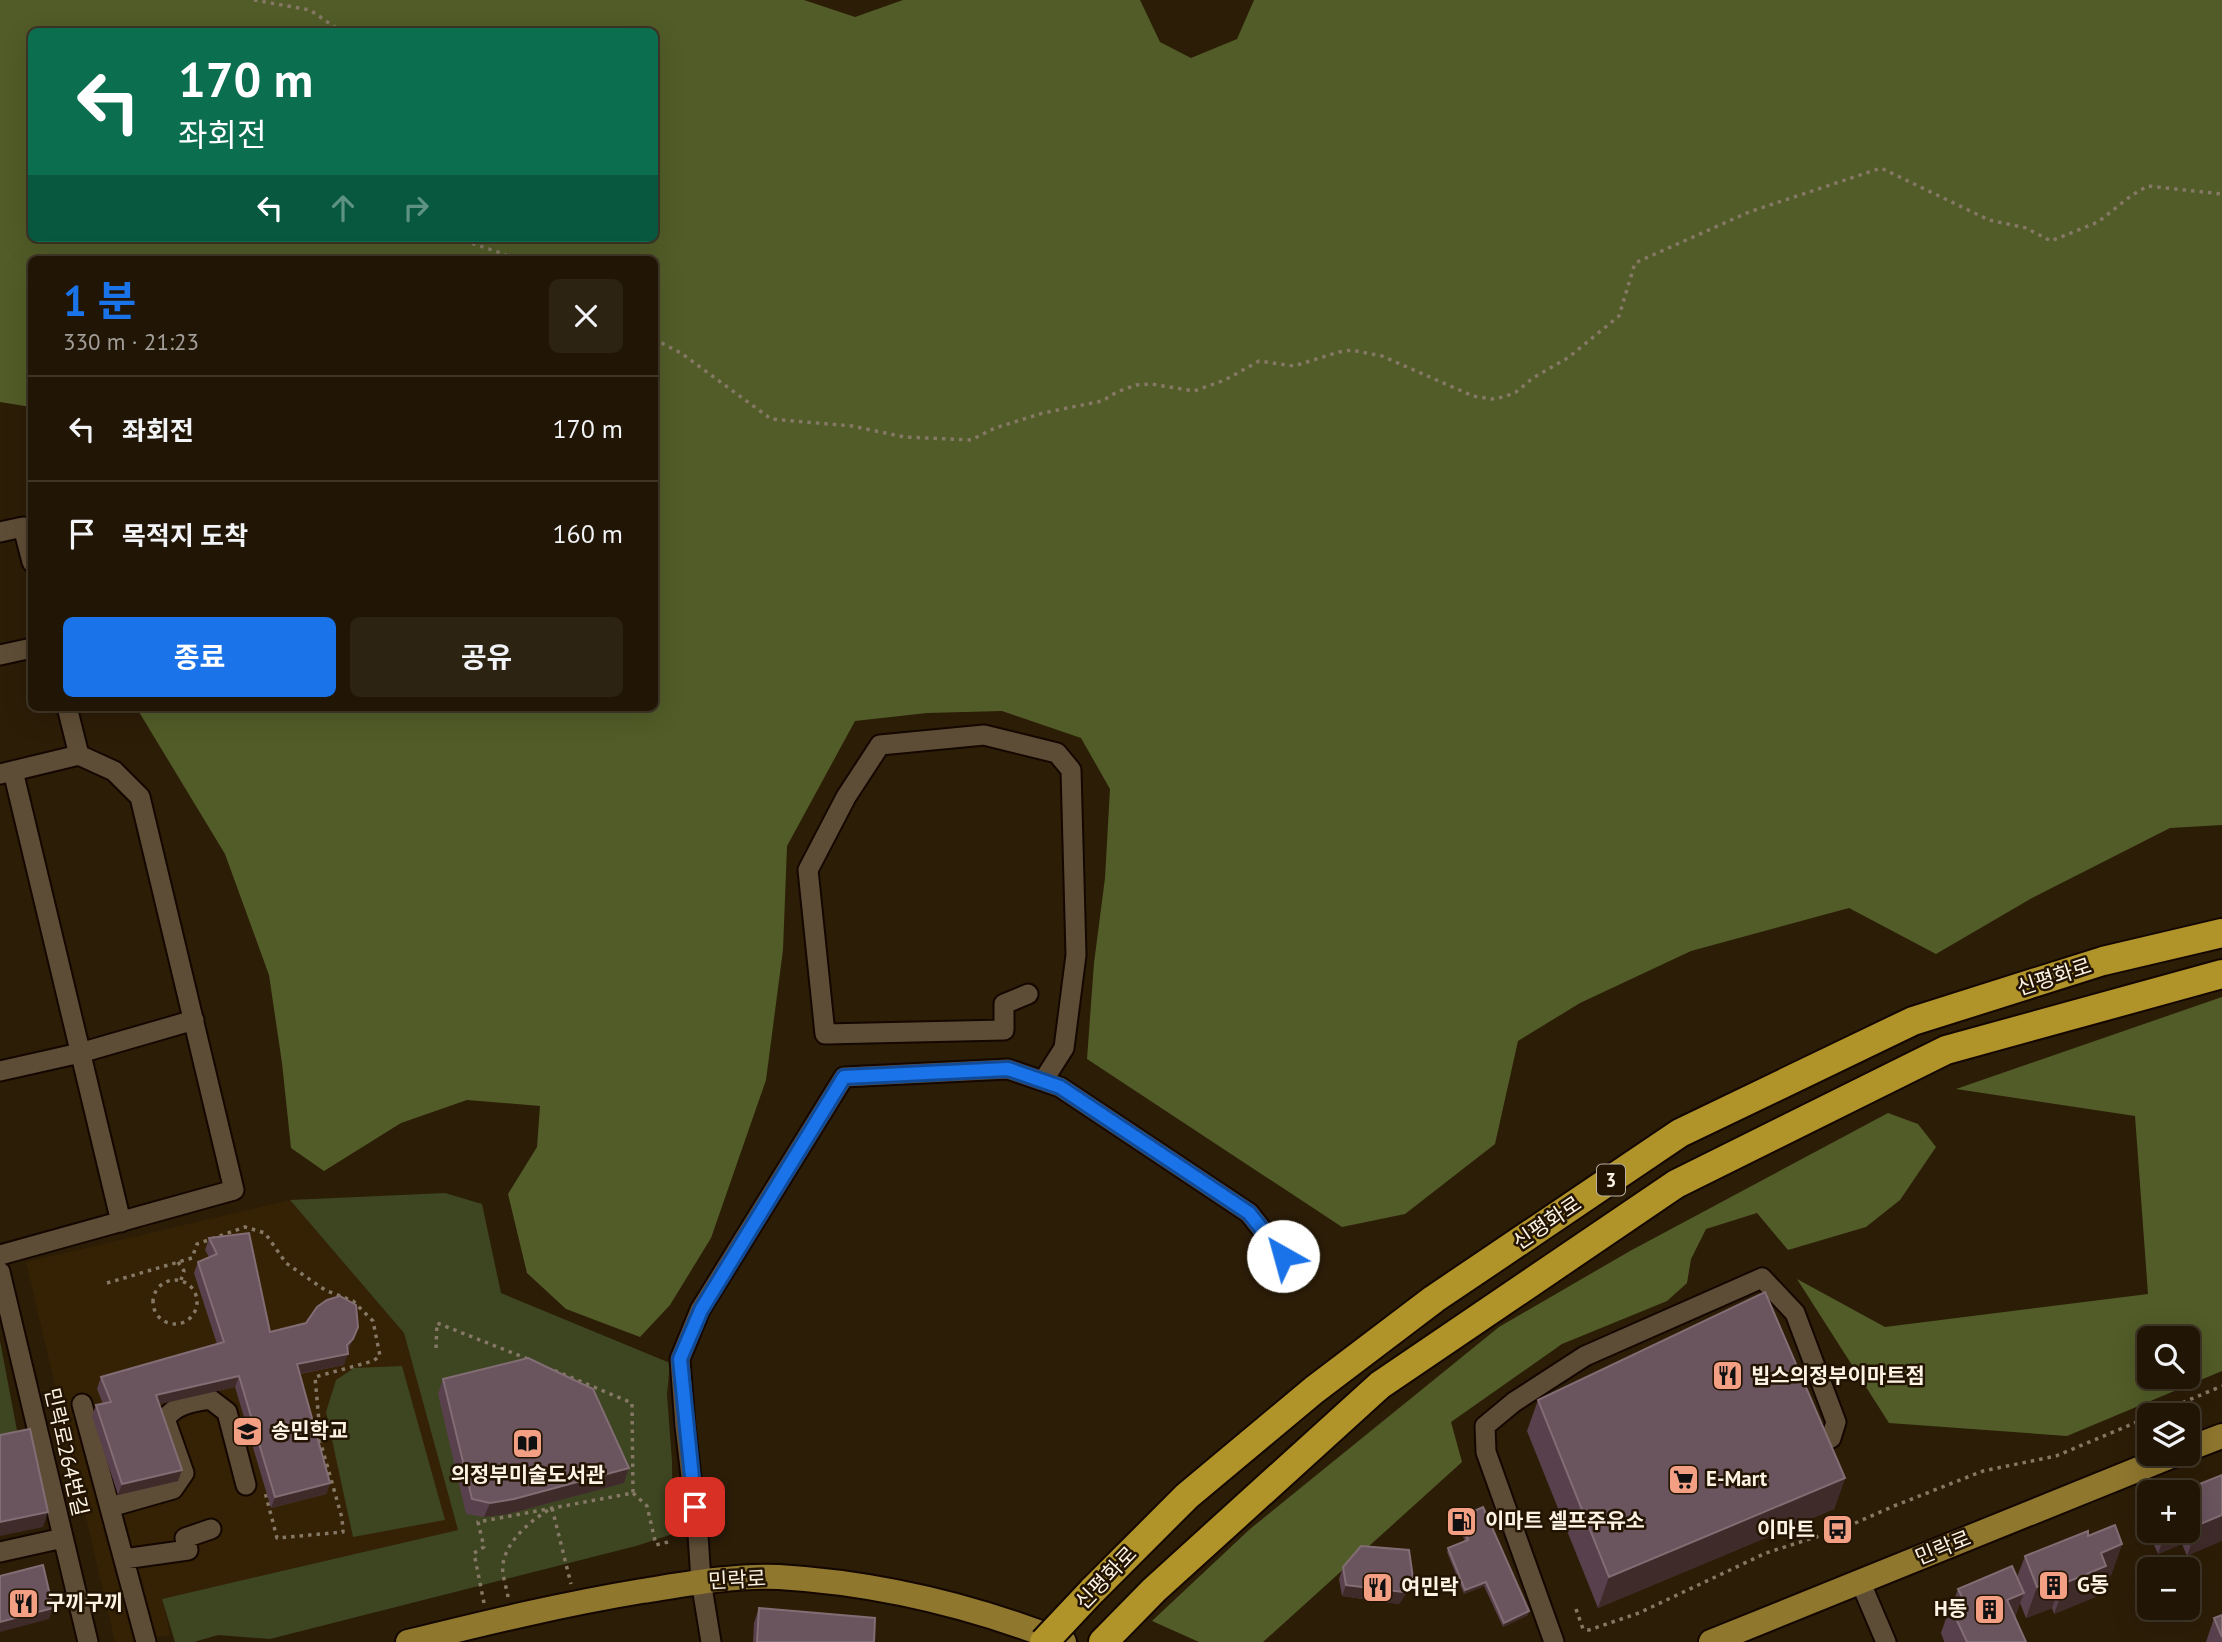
<!DOCTYPE html>
<html lang="ko">
<head>
<meta charset="utf-8">
<style>
  :root { --surface:#211605; --page:#2d2313; --text:#f1f3f6; --muted:#a29f9a; --line:#3e3527; --accent:#1a73e8 }
  body { margin:0; font-family:"PT Sans","Noto Sans KR",sans-serif; background:var(--page); color:var(--text); height:100vh; display:flex; flex-direction:column; font-size:26px; white-space:nowrap }
  * { box-sizing:border-box; margin:0 }
  p { font-size:23px; color:var(--muted) }
  .icon { flex:none; width:38px; height:38px; fill:none; stroke:currentColor; stroke-width:2; stroke-linecap:round; stroke-linejoin:round }
  .map { position:relative; flex:1; overflow:hidden }
  .sheet { position:absolute; left:28px; top:256px; width:630px; height:455px; display:flex; flex-direction:column; background:var(--surface); border-radius:10px; box-shadow:0 7px 28px #0002,0 0 0 2px var(--line) }
  .sheet>* { flex:none }
  .guide { position:absolute; left:28px; top:28px; width:630px; height:214px; border-radius:10px; box-shadow:0 7px 28px #0002,0 0 0 2px var(--line); background:#0b6e4f; color:#fff; overflow:hidden }
  .buttons { position:absolute; left:2137px; top:1326px; display:grid; gap:14px }
  .buttons a { display:grid; place-items:center; width:63px; height:63px; border-radius:10px; background:var(--surface); box-shadow:0 7px 28px #0002,0 0 0 2px var(--line); font-size:35px }
  .pin { position:absolute; display:grid; place-items:center; width:60px; height:60px; color:#fff; margin:-30px; border-radius:14px; box-shadow:0 4px 10px #0006 }
  .me { position:absolute; width:77px; margin:-38px; rotate:322deg; stroke-linejoin:round; filter:drop-shadow(0 0 5px #0008) }
  .turn { display:flex; align-items:center; gap:24px; height:147px; padding:0 35px; font-size:32px }
  .turn .icon { width:91px; height:91px; stroke-width:2.5 }
  .turn b { display:block; font-size:49px; line-height:60px }
  .lanes { display:flex; align-items:center; height:66px; padding:0 35px; background:#0003; justify-content:center; gap:35px; direction:ltr }
  .lanes .off { opacity:.35 }
  .round { display:grid; place-items:center; flex:none; width:74px; height:74px; border-radius:10px; background:var(--page) }
  .summary { display:flex; align-items:center; justify-content:space-between; height:119px; padding:0 35px }
  h1 { font-size:42px; font-weight:700; line-height:52px; color:var(--accent) }
  .primary-button { display:flex; gap:14px; margin-top:auto; padding:14px 35px }
  .primary-button a { flex:1; height:80px; border-radius:10px; background:var(--accent); color:#fff; font-size:28px; font-weight:700; line-height:80px; text-align:center }
  .primary-button a+a { background:var(--page); color:var(--text) }
  ul { padding:0; list-style:none }
  li { display:flex; align-items:center; gap:21px; height:105px; padding:0 35px; border-top:2px solid var(--line) }
  li div { flex:1 }
  li b { display:block; font-size:26px }
  li em { font-style:normal }
  .map>svg:first-child { display:block }
  .built { fill:#352104 }
  .green { fill:#3d4521 }
  .forest { fill:#515c28; fill-rule:evenodd }
  .lines { fill:none; stroke-linecap:round; stroke-linejoin:round }
  .minor-casing { stroke:#140700; stroke-width:23 }
  .major-casing { stroke:#140700; stroke-width:28 }
  .highway-casing { stroke:#140700; stroke-width:32 }
  .path { stroke:#857865; stroke-width:3.5; stroke-dasharray:3.5 5; stroke-linecap:butt }
  .minor { stroke:#5e4d36; stroke-width:19 }
  .major { stroke:#8f772e; stroke-width:24 }
  .highway { stroke:#b09329; stroke-width:28 }
  .highway-bridge-casing { stroke:#140700; stroke-width:32; stroke-linecap:butt }
  .highway-bridge { stroke:#b09329; stroke-width:28 }
  .wall { fill:#58414d }
  .shaded-wall { fill:#3f2b2a }
  .building { fill:#6a545e; stroke:#816d73; stroke-width:2 }
  .route-casing { stroke:#114b97; stroke-width:18 }
  .route { stroke:#1a73e8; stroke-width:12 }
  .labels { text-anchor:middle; stroke-width:5; stroke-linejoin:round; paint-order:stroke }
  .shield { fill:#221401; stroke:#bbb0a1; stroke-width:2 }
  .shield-label { font-size:19px; font-weight:bold; fill:#fdf3e5 }
  .street-label { font-size:21px; fill:#fdf3e5; stroke:#221401 }
  .poi-label { font-size:21px; font-weight:bold; fill:#fdf3e5; stroke:#221401; text-anchor:start }
</style>
</head>
<body>
<div class="map">
<svg width="2222" height="1642" viewBox="0 0 2222 1642">
  <rect width="100%" height="100%" fill="#2c1d07"/>
  <path class="built" d="M 290,1200 L 404,1333 L 458,1530 L 163,1599 L 170,1635 L 131,1642 L 115,1642 L 26,1262 Z"/>
  <path class="green" d="M 445,1193 L 482,1204 L 501,1293 L 670,1363 L 667,1395 L 672,1461 L 673,1534 L 636,1546 L 270,1639 L 218,1635 L 194,1642 L 175,1642 L 162,1599 L 458,1530 L 404,1333 L 290,1200 Z
    M 0,1341 L 19,1441 L 0,1445 Z
    M 402,1366 L 445,1520 L 353,1537 L 326,1412 L 336,1380 L 354,1368 Z"/>
  <path class="forest" d="M 0,0 L 804,0 L 855,17 L 903,0 L 1140,0 L 1160,42 L 1191,58 L 1237,39 L 1254,0 L 2222,0 L 2222,825 L 2170,828 L 2032,898 L 1936,954 L 1849,908 L 1691,951 L 1580,1003 L 1518,1041 L 1495,1144 L 1405,1214 L 1342,1227 L 1087,1059 L 1094,963 L 1105,878 L 1110,789 L 1081,738 L 1002,711 L 927,713 L 855,721 L 787,846 L 783,950 L 766,1080 L 711,1238 L 670,1305 L 640,1337 L 566,1309 L 527,1273 L 508,1194 L 537,1147 L 540,1106 L 467,1100 L 401,1123 L 324,1171 L 291,1148 L 282,1063 L 269,975 L 225,854 L 136,707 L 654,707 L 654,259 L 32,259 L 31,407 L 0,402 ZM 32,32 L 654,32 L 654,238 L 32,238 Z
    M 2222,997 L 2222,1371 L 2067,1436 L 1889,1423 L 1797,1279 L 1885,1327 L 2148,1294 L 2135,1116 L 1956,1089 ZM 2149,1339 L 2188,1339 L 2188,1377 L 2149,1377 Z
    M 1888,1113 L 1918,1124 L 1936,1147 L 1900,1200 L 1866,1227 L 1788,1250 L 1757,1213 L 1706,1229 L 1691,1259 L 1687,1283 L 1667,1301 L 1562,1344 L 1451,1422 L 1462,1462 L 1263,1642 L 1199,1642 L 1152,1621 L 1250,1529 L 1499,1327 L 1630,1251 Z"/>
  <g class="lines">
    <defs>
      <path id="minor" d="M 0,532 L 23,527 L 32,562
        M 0,655 L 32,648
        M 67,707 L 79,755
        M 13,771 L 121,1222
        M 0,774 L 79,755 L 114,771 L 140,797 L 234,1190 L 0,1255
        M 1028,994 L 1004,1004 L 1004,1030 L 825,1034 L 808,870 L 846,797 L 880,745 L 984,735 L 1057,753 L 1071,770 L 1076,955 L 1064,1048 L 1043,1081
        M 0,1071 L 80,1053 L 194,1020
        M 0,1272 L 88,1642
        M 82,1404 L 146,1642
        M 110,1507 L 173,1489 L 184,1473 L 165,1419 C 176,1404 192,1402 210,1399 L 227,1412 L 246,1485
        M 0,1552 L 63,1538
        M 124,1559 L 188,1550 L 185,1538 L 211,1529
        M 1860,1581 L 1886,1642
        M 711,1642 L 701,1581 L 698,1535 L 685,1426 L 680,1359 L 700,1310 L 844,1077 L 1008,1069 L 1060,1087 L 1249,1213 L 1283,1256
        M 1554,1642 L 1486,1452 L 1485,1426 L 1514,1402 L 1585,1356 L 1762,1278 L 1795,1313 L 1836,1422 L 1831,1438 L 1808,1448"/>
      <path id="major" d="M 2188,1449 L 2222,1436
        M 408,1642 C 485,1623 563,1604 642,1591 C 687,1584 734,1575 779,1577 C 879,1583 971,1605 1064,1642
        M 1711,1642 L 2176,1454"/>
      <path id="highway" d="M 1092,1591 L 1187,1496 L 1314,1390 L 1434,1299 L 1680,1133 L 1913,1021 L 2103,961 L 2222,933
        M 1103,1642 L 1154,1590 L 1380,1385 L 1676,1184 L 1946,1050 L 2222,974"/>
    </defs>
    <use href="#minor" class="minor-casing"/>
    <use href="#major" class="major-casing"/>
    <use href="#highway" class="highway-casing"/>
    <path class="path" d="M 254,0 L 310,10 L 342,32
      M 456,238 L 504,254 L 511,259
      M 654,339 L 681,353 L 771,419 L 852,426 L 904,437 L 971,440 L 995,428 L 1043,413 L 1102,401 L 1117,392 L 1136,385 L 1151,384 L 1194,391 L 1225,380 L 1259,361 L 1294,366 L 1339,352 L 1351,350 L 1382,356 L 1473,396 L 1492,399 L 1504,397 L 1516,392 L 1533,378 L 1569,357 L 1619,316 L 1635,263 L 1749,212 L 1881,168 L 1989,220 L 2026,228 L 2051,241 L 2098,222 L 2132,195 L 2148,186 L 2222,194
      M 178,1262 L 184,1271 L 181,1280
      M153 1302a22 22 0 1 1 44 0a22 22 0 1 1-44 0Z
      M 107,1283 L 192,1258 L 197,1244 L 245,1227 L 265,1233 L 286,1263 L 325,1290 L 353,1301 L 373,1321 L 380,1356 L 373,1361 L 315,1377 L 321,1444 L 342,1518 L 343,1532 L 277,1538 L 265,1492
      M 436,1348 L 437,1323 L 528,1359
      M 2151,1416 L 2222,1386
      M 633,1493 L 647,1506 L 656,1545 L 672,1541
      M 508,1597 C 507,1588 501,1574 503,1564 C 506,1541 532,1519 552,1508 L 571,1584
      M 484,1603 L 474,1553 L 484,1547 L 478,1522 L 633,1493 L 632,1403 L 551,1369
      M 1576,1609 L 1583,1629 L 1589,1630 L 1639,1613 L 1766,1553 L 1844,1528 L 1894,1506 L 1983,1471 L 2056,1456 L 2149,1417"/>
    <use href="#minor" class="minor"/>
    <use href="#major" class="major"/>
    <use href="#highway" class="highway"/>
    <defs>
      <path id="highway-bridge" d="M 1044,1642 L 1092,1591"/>
    </defs>
    <use href="#highway-bridge" class="highway-bridge-casing"/>
    <use href="#highway-bridge" class="highway-bridge"/>
  </g>
  <path class="wall" d="M 209,1238 L 270,1332 L 349,1350 L 347,1352 L 344,1365 L 300,1374 L 330,1483 L 326,1494 L 271,1508 L 235,1387 L 159,1404 L 178,1481 L 118,1495 L 92,1416 L 96,1405 L 103,1404 L 97,1389 L 101,1377 L 217,1344 L 194,1273 L 198,1262 L 209,1257 L 205,1250 Z
    M 443,1379 L 629,1468 L 624,1483 L 508,1514 L 484,1517 L 466,1514 L 438,1394 Z
    M 1538,1400 L 1845,1478 L 1834,1509 L 1598,1608 L 1527,1431 Z
    M 2222,1475 L 2187,1556 L 2182,1544 L 2158,1554 L 2148,1531 L 2149,1529 L 2149,1531 L 2188,1531 L 2188,1493 Z
    M 1458,1518 L 1528,1615 L 1503,1627 L 1484,1586 L 1464,1594 L 1447,1552 L 1448,1548 L 1465,1541 L 1456,1521 Z
    M 2088,1536 L 2122,1544 L 2111,1575 L 2102,1579 L 2095,1597 L 2054,1614 L 2052,1608 L 2026,1618 L 2020,1603 L 2015,1617 L 2026,1642 L 1944,1642 L 1944,1641 L 1941,1633 L 1952,1601 L 1954,1600 L 1958,1589 L 2017,1577 L 2025,1556 Z
    M 1343,1567 L 1413,1578 L 1409,1589 L 1399,1604 L 1342,1596 L 1339,1579 Z
    M 759,1608 L 874,1642 L 753,1642 L 754,1623 Z
    M 2222,1615 L 2222,1642 L 2206,1642 L 2214,1618 Z"/>
  <path class="shaded-wall" d="M 358,1327 L 349,1350 L 344,1355 L 348,1354 L 344,1365 L 293,1375 L 297,1364 L 347,1345 Z
    M 239,1376 L 235,1387 L 152,1406 L 156,1395 Z
    M 629,1468 L 624,1483 L 508,1514 L 484,1517 L 490,1503 Z
    M 182,1470 L 178,1481 L 118,1495 L 122,1484 Z
    M 1845,1478 L 1834,1509 L 1598,1608 L 1609,1577 Z
    M 330,1483 L 326,1494 L 271,1508 L 275,1497 Z
    M 48,1512 L 43,1527 L 0,1536 L 0,1522 Z
    M 2193,1513 L 2188,1528 L 2188,1515 Z
    M 2222,1515 L 2222,1541 L 2187,1556 L 2198,1525 Z
    M 2166,1531 L 2186,1531 L 2182,1544 L 2158,1554 Z
    M 2122,1544 L 2111,1575 L 2102,1579 L 2095,1597 L 2054,1614 L 2065,1583 L 2101,1553 Z
    M 2063,1577 L 2052,1608 L 2026,1618 L 2037,1587 Z
    M 1413,1578 L 1409,1589 L 1399,1604 L 1342,1596 L 1346,1585 Z
    M 1486,1582 L 1484,1586 L 1464,1594 L 1465,1590 Z
    M 2024,1593 L 2012,1624 L 2007,1600 Z
    M 53,1608 L 49,1619 L 0,1632 L 0,1622 Z
    M 1529,1611 L 1528,1615 L 1503,1627 L 1504,1623 Z"/>
  <path class="building" d="M 249,1233 L 270,1332 L 306,1323 L 317,1307 L 327,1300 L 340,1296 L 356,1305 L 358,1327 L 353,1339 L 347,1345 L 348,1354 L 297,1364 L 330,1483 L 275,1497 L 239,1376 L 156,1395 L 182,1470 L 122,1484 L 96,1405 L 111,1402 L 101,1377 L 224,1342 L 198,1262 L 217,1254 L 209,1238 Z
    M 1765,1292 L 1845,1478 L 1609,1577 L 1538,1400 Z
    M 528,1358 L 593,1389 L 629,1468 L 514,1499 L 490,1503 L 472,1499 L 443,1379 Z
    M 30,1429 L 48,1512 L 0,1522 L 0,1435 Z
    M 2222,1475 L 2222,1515 L 2198,1525 L 2193,1513 L 2188,1515 L 2188,1493 L 2177,1493 Z
    M 1483,1507 L 1529,1611 L 1504,1623 L 1486,1582 L 1465,1590 L 1448,1548 L 1468,1540 L 1458,1518 Z
    M 2115,1525 L 2122,1544 L 2101,1553 L 2106,1566 L 2065,1583 L 2063,1577 L 2037,1587 L 2025,1556 L 2088,1531 L 2088,1536 Z
    M 1361,1546 L 1409,1550 L 1413,1578 L 1403,1592 L 1346,1585 L 1343,1567 Z
    M 43,1565 L 53,1608 L 0,1622 L 0,1576 Z
    M 2012,1566 L 2024,1593 L 2007,1600 L 2026,1642 L 1967,1642 L 1954,1614 L 1956,1611 L 1952,1601 L 1962,1597 L 1958,1589 Z
    M 759,1608 L 875,1618 L 874,1642 L 757,1642 Z
    M 2222,1615 L 2222,1637 L 2214,1618 Z"/>
  <g class="lines">
    <defs>
      <path id="route" d="M 695,1507 L 680,1359 L 701,1310 L 844,1077 L 1008,1069 L 1060,1087 L 1249,1213 L 1283,1256"/>
    </defs>
    <use href="#route" class="route-casing"/>
    <use href="#route" class="route"/>
  </g>
  <defs>
    <symbol id="restaurant-square" viewBox="-11 -11 22 22"><rect x="-9" y="-9" width="18" height="18" rx="4" fill="#f39f83" stroke="#221401"/><path d="M-5-6h1v4h1v-4h1v4h1v-4h1v5L-1.5 .5V6h-2V.5L-5-1ZM5-6V6H3V1.5H1.5Q1.5-4 5-6Z" fill="#111"/></symbol>
    <symbol id="school-square" viewBox="-11 -11 22 22"><rect x="-9" y="-9" width="18" height="18" rx="4" fill="#f39f83" stroke="#221401"/><path d="M0-5L7-2L0 1L-7-2ZM-4 1L0 2.5L4 1V4Q0 6-4 4Z" fill="#111"/></symbol>
    <symbol id="library-square" viewBox="-11 -11 22 22"><rect x="-9" y="-9" width="18" height="18" rx="4" fill="#f39f83" stroke="#221401"/><path d="M-6-4Q-3-5.5-.7-3.5V5Q-3 3-6 4ZM6-4Q3-5.5 .7-3.5V5Q3 3 6 4Z" fill="#111"/></symbol>
    <symbol id="supermarket-square" viewBox="-11 -11 22 22"><rect x="-9" y="-9" width="18" height="18" rx="4" fill="#f39f83" stroke="#221401"/><path d="M-6-5.5h2.5l.6 2H6L4.5 2H-2.5L-4.4-4H-6ZM-1.5 3.2a1.3 1.3 0 1 0 .1 0ZM3 3.2a1.3 1.3 0 1 0 .1 0Z" fill="#111"/></symbol>
    <symbol id="fuel-square" viewBox="-11 -11 22 22"><rect x="-9" y="-9" width="18" height="18" rx="4" fill="#f39f83" stroke="#221401"/><path d="M-5.5-6h7V0h2V4h1.3V-2.5L3-4.5l.8-.8L6-3V5H2.5V1h-1V6h-7ZM-4.2-4.7v3.2H.2V-4.7Z" fill="#111"/></symbol>
    <symbol id="bus-square" viewBox="-11 -11 22 22"><rect x="-9" y="-9" width="18" height="18" rx="4" fill="#f39f83" stroke="#221401"/><path d="M-5-6H5V4H4V6H2V4H-2V6H-4V4H-5ZM-3.5-4V0h7V-4ZM-3.5 1.2v1.5H-2V1.2ZM2 1.2v1.5H3.5V1.2Z" fill="#111"/></symbol>
    <symbol id="building-square" viewBox="-11 -11 22 22"><rect x="-9" y="-9" width="18" height="18" rx="4" fill="#f39f83" stroke="#221401"/><path d="M-4-6H4V6H1V3H-1V6H-4ZM-2.5-4.3h1.7v1.8h-1.7ZM.8-4.3h1.7v1.8H.8ZM-2.5-1h1.7V.8h-1.7ZM.8-1h1.7V.8H.8Z" fill="#111"/></symbol>
  </defs>
  <g fill-rule="evenodd">
    <use href="#restaurant-square" x="1710" y="1358" width="35" height="35"/>
    <use href="#school-square" x="230" y="1414" width="35" height="35"/>
    <use href="#library-square" x="510" y="1426" width="35" height="35"/>
    <use href="#supermarket-square" x="1666" y="1462" width="35" height="35"/>
    <use href="#fuel-square" x="1444" y="1504" width="35" height="35"/>
    <use href="#bus-square" x="1820" y="1512" width="35" height="35"/>
    <use href="#building-square" x="2036" y="1568" width="35" height="35"/>
    <use href="#restaurant-square" x="1360" y="1570" width="35" height="35"/>
    <use href="#restaurant-square" x="6" y="1586" width="35" height="35"/>
    <use href="#building-square" x="1972" y="1592" width="35" height="35"/>
  </g>
  <g class="labels">
    <rect class="shield" x="1597" y="1164.5" width="28" height="31" rx="5"/>
    <g class="shield-label">
      <text x="1611" y="1187">3</text>
    </g>
    <g class="street-label">
      <text transform="translate(2054 977) rotate(-18)" y="7">신평화로</text>
      <text transform="translate(1547 1223) rotate(-34)" y="7">신평화로</text>
      <text transform="translate(66 1452) rotate(77)" y="7">민락로264번길</text>
      <text transform="translate(1943 1548) rotate(-22)" y="7">민락로</text>
      <text transform="translate(1106 1578) rotate(-46)" y="7">신평화로</text>
      <text transform="translate(737 1580) rotate(-3)" y="7">민락로</text>
    </g>
    <g class="poi-label">
      <text x="1751" y="1383">빕스의정부이마트점</text>
      <text x="271" y="1438">송민학교</text>
      <text x="528" y="1482" text-anchor="middle">의정부미술도서관</text>
      <text x="1706" y="1486">E-Mart</text>
      <text x="1485" y="1528">이마트 셀프주유소</text>
      <text x="1815" y="1537" text-anchor="end">이마트</text>
      <text x="2077" y="1592">G동</text>
      <text x="1401" y="1594">여민락</text>
      <text x="46" y="1610">구끼구끼</text>
      <text x="1967" y="1616" text-anchor="end">H동</text>
    </g>
  </g>
</svg>
<div class="buttons">
<a><svg class="icon" aria-label="search" viewBox="0 0 24 24"><circle cx="10" cy="10" r="6"/><path d="M15 15l6 6"/></svg></a>
<a><svg class="icon" aria-label="layers" viewBox="0 0 24 24"><path d="M12 4l9 5-9 5-9-5zM3 14l9 5 9-5"/></svg></a>
<a>+</a>
<a>−</a>
</div>
<div class="pin" style="left:695px;top:1507px;background:#d93025"><svg class="icon" aria-label="arrive" viewBox="0 0 24 24"><path d="M6 21V4h12l-3 4 3 4H6"/></svg></div>
<svg class="me" style="left:1283px;top:1256px" viewBox="-20 -20 40 40"><circle r="19" fill="#fff"/><path d="M0-13L10 11 0 6-10 11z" fill="#1a73e8"/></svg>
<div class="guide">
<div class="turn"><svg class="icon" aria-label="left" viewBox="0 0 24 24"><path d="M17 20v-9H6M10 6l-5 5 5 5"/></svg><div><b>170 m</b>좌회전</div></div>
<div class="lanes"><svg class="icon" aria-label="left" viewBox="0 0 24 24"><path d="M17 20v-9H6M10 6l-5 5 5 5"/></svg><svg class="icon off" aria-label="ahead" viewBox="0 0 24 24"><path d="M12 20V5M6 11l6-6 6 6"/></svg><svg class="icon off" aria-label="right" viewBox="0 0 24 24"><path d="M7 20v-9h11M14 6l5 5-5 5"/></svg></div>
</div>
<section class="sheet">
<div class="summary"><div><h1>1 분</h1><p>330 m · 21:23</p></div><a class="round"><svg class="icon" aria-label="close" viewBox="0 0 24 24"><path d="M6 6l12 12M18 6L6 18"/></svg></a></div>
<ul>
<li><svg class="icon" aria-label="left" viewBox="0 0 24 24"><path d="M17 20v-9H6M10 6l-5 5 5 5"/></svg><div><b>좌회전</b></div><em>170 m</em></li>
<li><svg class="icon" aria-label="arrive" viewBox="0 0 24 24"><path d="M6 21V4h12l-3 4 3 4H6"/></svg><div><b>목적지 도착</b></div><em>160 m</em></li>
</ul>
<div class="primary-button"><a>종료</a><a>공유</a></div>
</section>
</div>
</body>
</html>
